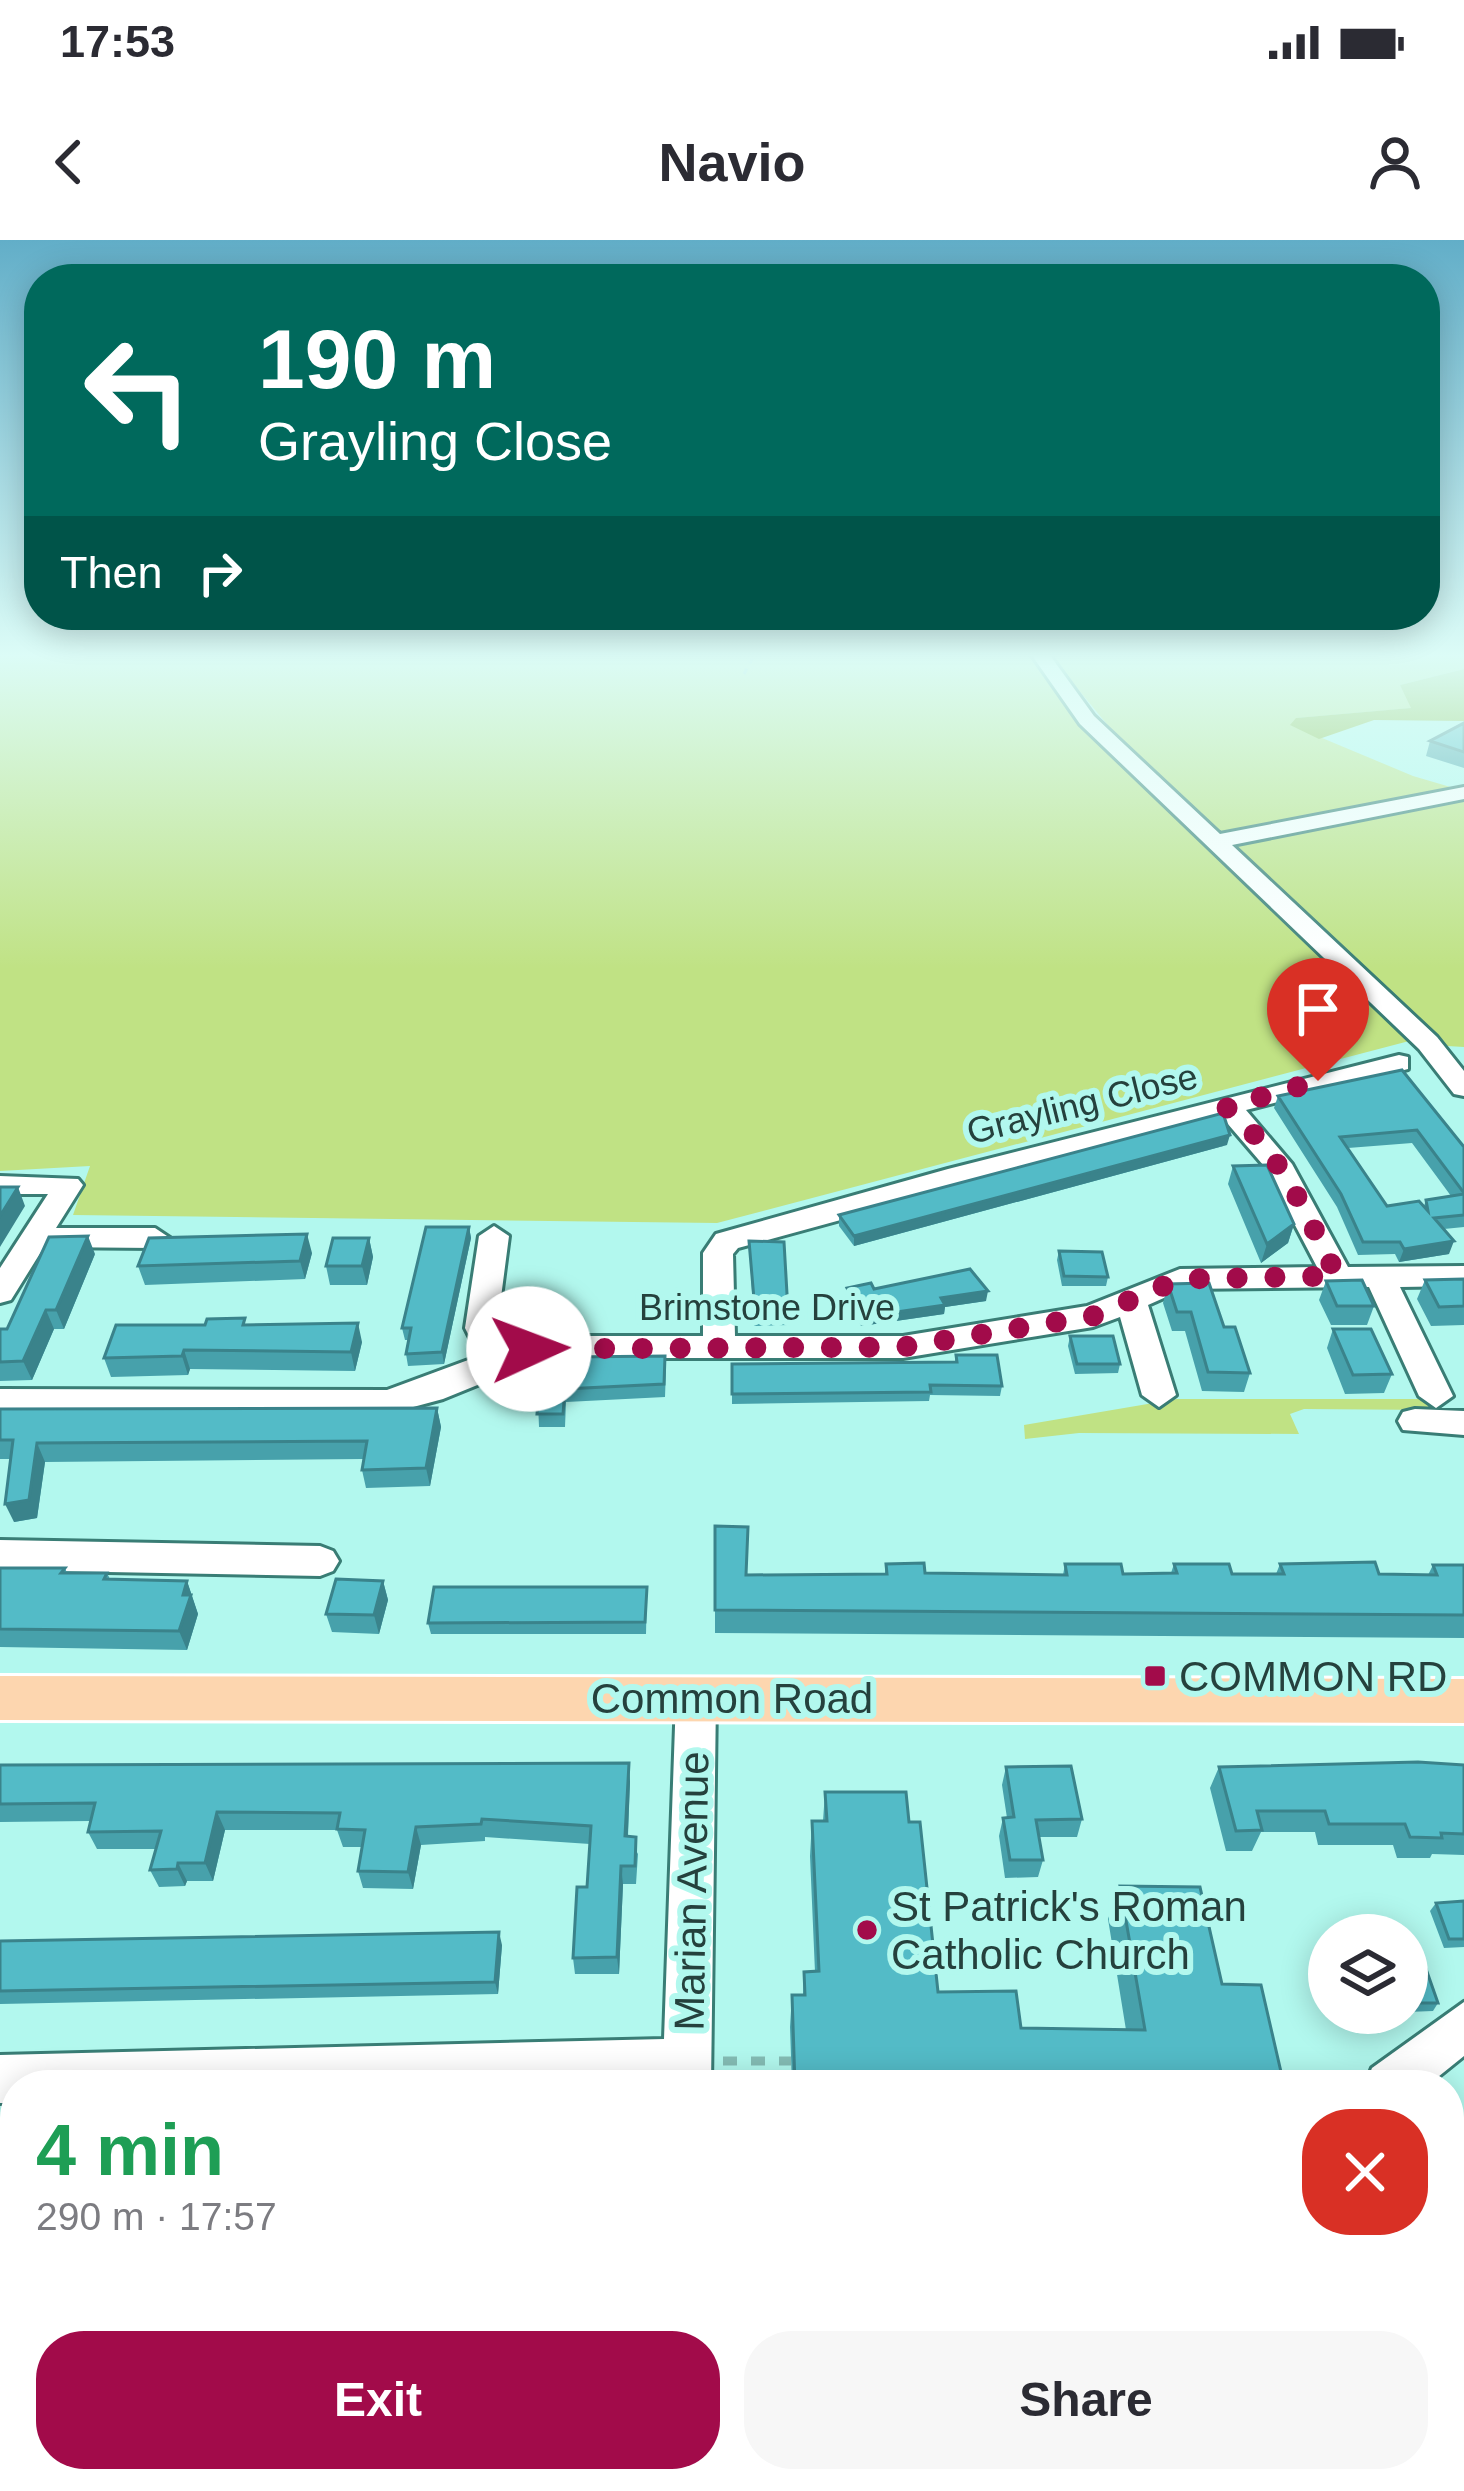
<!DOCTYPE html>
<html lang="en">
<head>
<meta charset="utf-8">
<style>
  :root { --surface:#fff; --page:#f7f7f7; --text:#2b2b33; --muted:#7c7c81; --accent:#a20b4a }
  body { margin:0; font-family:Helvetica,sans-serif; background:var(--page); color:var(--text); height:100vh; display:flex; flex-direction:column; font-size:45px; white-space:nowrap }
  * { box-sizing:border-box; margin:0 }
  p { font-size:39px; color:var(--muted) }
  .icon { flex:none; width:66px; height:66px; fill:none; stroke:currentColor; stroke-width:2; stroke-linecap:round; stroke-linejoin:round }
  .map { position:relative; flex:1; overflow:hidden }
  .sheet { position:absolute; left:0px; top:1830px; width:1464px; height:423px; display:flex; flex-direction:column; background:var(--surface); border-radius:48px 48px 0 0; box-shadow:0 6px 30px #0003 }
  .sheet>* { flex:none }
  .top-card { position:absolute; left:24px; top:24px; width:1416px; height:366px; border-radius:48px; box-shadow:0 6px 30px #0003; background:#00695c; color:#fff; overflow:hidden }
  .tools { position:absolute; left:1308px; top:1674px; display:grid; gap:24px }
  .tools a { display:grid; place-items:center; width:120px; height:120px; border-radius:50%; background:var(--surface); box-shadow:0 6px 30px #0003; font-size:60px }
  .pin { position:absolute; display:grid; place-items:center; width:102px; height:102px; color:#fff; margin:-123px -51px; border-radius:50% 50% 50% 0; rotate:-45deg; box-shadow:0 0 12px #0007 }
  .pin .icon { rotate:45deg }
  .me { position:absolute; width:132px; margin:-66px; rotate:88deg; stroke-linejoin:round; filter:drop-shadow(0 0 9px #0008) }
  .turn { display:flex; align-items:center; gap:42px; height:252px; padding:0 36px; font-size:54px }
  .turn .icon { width:156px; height:156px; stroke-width:2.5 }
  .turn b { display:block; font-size:84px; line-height:102px }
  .then { display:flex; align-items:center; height:114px; padding:0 36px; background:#0003; gap:24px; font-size:45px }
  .round { display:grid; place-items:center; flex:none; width:126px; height:126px; border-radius:48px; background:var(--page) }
  .head { display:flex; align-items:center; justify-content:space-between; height:204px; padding:0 36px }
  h1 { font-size:72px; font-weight:600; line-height:90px; color:#1e9e55 }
  .button { display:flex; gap:24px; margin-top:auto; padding:24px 36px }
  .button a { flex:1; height:138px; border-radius:48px; background:var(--accent); color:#fff; font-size:48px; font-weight:600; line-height:138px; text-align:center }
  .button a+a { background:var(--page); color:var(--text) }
  .status { display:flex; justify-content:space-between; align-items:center; height:84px; padding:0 60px; background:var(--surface); direction:ltr }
  .status svg { height:33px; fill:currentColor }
  header { display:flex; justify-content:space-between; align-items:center; height:156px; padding:0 36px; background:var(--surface); font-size:54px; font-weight:600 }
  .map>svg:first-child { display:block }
  .green { fill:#c0e284 }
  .forest { fill:#90b936 }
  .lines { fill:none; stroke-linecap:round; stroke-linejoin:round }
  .minor-casing { stroke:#397d75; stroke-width:6 }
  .major-casing { stroke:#fff; stroke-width:6 }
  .path-far1 { stroke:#84bcb4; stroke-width:3; stroke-dasharray:6 6; stroke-linecap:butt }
  .path { stroke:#84bcb4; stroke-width:9; stroke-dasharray:14 14; stroke-linecap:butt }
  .minor { fill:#fff; fill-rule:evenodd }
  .major { fill:#fdd6af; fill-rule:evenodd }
  .wall { fill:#47a1ab; fill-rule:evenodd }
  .shaded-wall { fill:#3a838b }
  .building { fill:#53bbc7; stroke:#3a838b; stroke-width:3 }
  .route { stroke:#a20b4a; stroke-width:21; stroke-dasharray:0 37.8 }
  .poi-dot { fill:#a20b4a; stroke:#b2f8ee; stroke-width:4.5 }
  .labels { text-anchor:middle; stroke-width:12; stroke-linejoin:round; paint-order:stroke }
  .street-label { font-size:36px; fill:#25413d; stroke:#b2f8ee }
  .near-poi-label { font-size:42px; fill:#25413d; stroke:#b2f8ee; text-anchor:start }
  .near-street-label { font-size:42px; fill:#25413d; stroke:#b2f8ee }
</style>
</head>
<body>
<div class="status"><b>17:53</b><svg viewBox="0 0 49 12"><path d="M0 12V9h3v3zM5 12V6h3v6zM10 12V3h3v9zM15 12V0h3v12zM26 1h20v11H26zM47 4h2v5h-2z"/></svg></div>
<header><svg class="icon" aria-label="back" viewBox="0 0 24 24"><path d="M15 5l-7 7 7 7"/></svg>Navio<svg class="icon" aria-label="person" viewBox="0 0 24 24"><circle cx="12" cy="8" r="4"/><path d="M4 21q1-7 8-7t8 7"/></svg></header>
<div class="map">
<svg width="1464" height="2251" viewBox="0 0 1464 2251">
  <rect width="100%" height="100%" fill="#b2f8ee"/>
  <path class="green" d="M 0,414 L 1031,414 L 1099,502 L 1413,800 L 717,983 L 73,975 L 90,926 L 0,931 Z
    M 1049,414 L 1464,414 L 1464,429 L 1400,445 L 1413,468 L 1297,478 L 1291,485 L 1413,536 L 1464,551 L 1218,594 L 1115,494 Z
    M 1464,557 L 1464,807 L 1447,806 L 1231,606 Z
    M 1177,1159 L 1428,1159 L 1435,1170 L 1304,1169 L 1290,1174 L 1299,1194 L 1079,1193 L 1025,1199 L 1024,1185 Z"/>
  <path class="forest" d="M 1464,429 L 1464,481 L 1374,480 L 1319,499 L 1290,485 L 1296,478 L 1411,468 L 1400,445 Z"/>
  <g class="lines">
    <defs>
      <path id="minor" d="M 1031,414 L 1049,414 L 1094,476 L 1220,594 L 1464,547 L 1464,559 L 1232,605 L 1437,797 L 1464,831 L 1464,856 L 1454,854 L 1419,809 L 1080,484 Z
        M 1399,815 L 1408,817 L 1408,829 L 1246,870 L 1292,924 L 1348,1027 L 1464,1026 L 1464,1046 L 1400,1047 L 1453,1156 L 1436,1168 L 1419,1156 L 1369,1047 L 1184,1049 L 1148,1065 L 1176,1155 L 1159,1167 L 1142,1155 L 1120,1077 L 1093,1087 L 903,1118 L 544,1118 L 443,1159 L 387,1174 L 0,1173 L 0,1149 L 387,1150 L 479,1116 L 465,1088 L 479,996 L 494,986 L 509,996 L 497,1088 L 506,1105 L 544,1096 L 703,1096 L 703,1013 L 716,994 L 948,929 ZM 1221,876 L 1264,926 L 1317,1027 L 1180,1029 L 1087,1066 L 903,1096 L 735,1096 L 733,1014 L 738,1008 Z
        M 0,936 L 78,939 L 83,945 L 56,988 L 155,988 L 170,998 L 155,1008 L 44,1007 L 11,1060 L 0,1063 L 0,1028 L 48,954 L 0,954 Z
        M 1415,1169 L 1464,1171 L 1464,1195 L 1403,1190 L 1398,1181 L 1403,1172 Z
        M 0,1300 L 320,1306 L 333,1311 L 339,1321 L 333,1331 L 320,1336 L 0,1330 Z
        M 696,1441 L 710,1446 L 716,1458 L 711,1845 L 15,1845 L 15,1863 L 0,1863 L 0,1815 L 664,1799 L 676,1458 L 682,1446 Z
        M 1464,1762 L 1464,1816 L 1428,1845 L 1365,1845 L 1372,1828 Z
        M 226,2238 L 284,2238 L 282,2251 L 224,2251 Z
        M 652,2238 L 710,2238 L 710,2251 L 652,2251 Z
        M 891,2238 L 957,2238 L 951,2251 L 885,2251 Z"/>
      <path id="major" d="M 0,1436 L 1464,1439 L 1464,1483 L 0,1480 Z"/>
    </defs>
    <use href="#minor" class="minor-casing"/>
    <use href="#major" class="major-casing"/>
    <path class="path-far1" d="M 744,434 L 755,414"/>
    <path class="path" d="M 723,1821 L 791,1821"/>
    <use href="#minor" class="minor"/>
    <use href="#major" class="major"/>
  </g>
  <path class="wall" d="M 1464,483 L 1464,528 L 1426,516 L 1430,501 Z
    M 1402,830 L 1464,907 L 1464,987 L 1444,989 L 1449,1014 L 1399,1022 L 1395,1014 L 1358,1015 L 1337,967 L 1274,868 L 1278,856 ZM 1412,903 L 1451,956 L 1426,960 L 1424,966 L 1387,966 L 1348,908 Z
    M 1227,905 L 854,1006 L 839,986 L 839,975 Z
    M 1233,926 L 1294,984 L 1288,1003 L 1261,1023 L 1228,944 Z
    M 469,987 L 471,998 L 444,1124 L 408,1126 L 406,1114 L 409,1100 L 405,1100 L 402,1088 Z
    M 369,998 L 373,1017 L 367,1045 L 330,1045 L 326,1026 Z
    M 749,1001 L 788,1071 L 788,1085 L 754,1086 Z
    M 1059,1011 L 1108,1037 L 1106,1046 L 1062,1046 L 1057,1020 Z
    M 312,1013 L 305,1039 L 145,1045 L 138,1026 Z
    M 95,1014 L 64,1089 L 54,1089 L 32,1140 L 0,1141 L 0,1089 L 7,1089 Z
    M 1464,1039 L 1464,1085 L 1431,1086 L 1417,1059 L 1425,1040 Z
    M 1326,1041 L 1374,1066 L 1367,1085 L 1331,1085 L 1319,1060 Z
    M 1168,1044 L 1250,1133 L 1244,1152 L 1202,1151 L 1185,1091 L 1172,1091 L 1163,1063 Z
    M 847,1048 L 874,1049 L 986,1061 L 945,1067 L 944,1074 L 861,1086 L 846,1058 Z
    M 247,1085 L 362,1102 L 355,1131 L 190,1129 L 188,1135 L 111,1137 L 104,1118 Z
    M 1333,1089 L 1392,1134 L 1384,1153 L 1345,1154 L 1327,1108 Z
    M 1070,1096 L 1120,1124 L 1118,1133 L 1075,1134 L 1068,1106 Z
    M 956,1115 L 1002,1146 L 1000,1156 L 930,1155 L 929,1161 L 732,1164 L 732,1124 L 955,1122 Z
    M 666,1129 L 665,1157 L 566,1162 L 565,1187 L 539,1187 L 538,1162 L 501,1163 L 499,1150 Z
    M 437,1168 L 441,1187 L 430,1246 L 366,1248 L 362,1230 L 363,1219 L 45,1222 L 37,1278 L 14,1282 L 10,1219 L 0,1219 L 0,1169 Z
    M 715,1286 L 747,1335 L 885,1334 L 886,1324 L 925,1333 L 1063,1335 L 1065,1324 L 1123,1334 L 1171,1333 L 1174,1324 L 1232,1334 L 1276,1334 L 1280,1324 L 1379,1334 L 1428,1335 L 1433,1325 L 1464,1325 L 1464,1398 L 715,1393 Z
    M 0,1328 L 65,1328 L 67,1333 L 107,1333 L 110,1339 L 187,1341 L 198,1374 L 187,1410 L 0,1407 Z
    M 383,1341 L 388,1360 L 379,1394 L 332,1392 L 326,1374 Z
    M 647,1347 L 646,1394 L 431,1394 L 428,1383 Z
    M 0,1525 L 630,1541 L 628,1596 L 638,1614 L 636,1644 L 623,1644 L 619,1734 L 575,1734 L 573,1718 L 587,1647 L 590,1604 L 485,1597 L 485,1601 L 421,1605 L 413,1649 L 363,1648 L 358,1631 L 362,1607 L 343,1607 L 337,1590 L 225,1590 L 213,1641 L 187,1641 L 185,1646 L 159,1647 L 150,1630 L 156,1609 L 97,1609 L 88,1592 L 90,1581 L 0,1582 Z
    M 1464,1525 L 1464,1615 L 1432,1614 L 1430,1618 L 1397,1618 L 1393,1605 L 1318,1605 L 1315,1592 L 1261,1592 L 1252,1611 L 1226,1611 L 1210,1548 L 1219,1527 Z
    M 1006,1527 L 1082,1579 L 1077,1597 L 1039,1597 L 1043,1620 L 1038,1637 L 1005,1638 L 999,1596 L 1003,1578 L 1007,1578 L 1002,1545 Z
    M 825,1552 L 909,1582 L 938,1752 L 1021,1788 L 1126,1790 L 1108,1679 L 1120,1646 L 1222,1744 L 1284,1845 L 792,1845 L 790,1787 L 792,1755 L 803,1755 L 804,1732 L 815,1732 L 810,1616 L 812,1581 L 823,1581 Z
    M 1464,1661 L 1464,1707 L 1444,1708 L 1430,1671 L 1436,1663 Z
    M 0,1701 L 502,1705 L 498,1754 L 0,1764 Z
    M 1407,1727 L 1438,1763 L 1433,1771 L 1407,1772 Z
    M 15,1892 L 15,1965 L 0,1966 L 0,1893 Z
    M 1453,1940 L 1464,1943 L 1464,2012 L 1449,2008 L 1449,1944 Z
    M 1193,2238 L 1256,2238 L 1246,2251 L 1205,2251 Z"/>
  <path class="shaded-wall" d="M 1230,895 L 1227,905 L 854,1006 L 854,996 Z
    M 18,947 L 25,966 L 0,1007 L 0,976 Z
    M 1294,984 L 1288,1003 L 1261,1023 L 1267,1004 Z
    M 469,987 L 471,998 L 444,1124 L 442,1112 Z
    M 307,994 L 312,1013 L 305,1039 L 300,1021 Z
    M 88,996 L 95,1014 L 64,1089 L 56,1070 Z
    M 369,998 L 373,1017 L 367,1045 L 362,1026 Z
    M 1454,1001 L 1449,1014 L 1399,1022 L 1404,1009 Z
    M 988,1051 L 986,1061 L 945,1067 L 944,1074 L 861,1086 L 862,1077 L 941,1058 Z
    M 46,1070 L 54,1089 L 32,1140 L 23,1121 Z
    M 358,1083 L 362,1102 L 355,1131 L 351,1112 Z
    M 184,1110 L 190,1129 L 188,1135 L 182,1116 Z
    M 437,1168 L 441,1187 L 430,1246 L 426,1228 Z
    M 37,1203 L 45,1222 L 37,1278 L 14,1282 L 5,1264 Z
    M 187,1341 L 198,1374 L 187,1410 L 179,1391 L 183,1355 Z
    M 383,1341 L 388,1360 L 379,1394 L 374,1375 Z
    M 629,1523 L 630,1541 L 627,1614 L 625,1596 Z
    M 217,1572 L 225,1590 L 213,1641 L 205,1623 Z
    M 416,1587 L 421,1605 L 413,1649 L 408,1632 Z
    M 178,1623 L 187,1641 L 185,1646 L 177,1629 Z
    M 621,1626 L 623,1644 L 619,1734 L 617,1717 Z
    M 499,1692 L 502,1705 L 498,1754 L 495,1742 Z
    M 112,2238 L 149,2238 L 118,2251 L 100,2251 L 93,2246 Z
    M 364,2238 L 377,2238 L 376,2251 L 363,2251 Z
    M 586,2238 L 591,2238 L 591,2251 L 585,2251 Z"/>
  <path class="building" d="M 1464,483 L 1464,512 L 1430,501 Z
    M 1402,830 L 1464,907 L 1464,953 L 1417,890 L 1340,897 L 1387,966 L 1419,961 L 1428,971 L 1426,960 L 1464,954 L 1464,975 L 1434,978 L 1454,1001 L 1404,1009 L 1400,1002 L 1363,1002 L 1341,954 L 1278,856 Z
    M 1223,873 L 1230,895 L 854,996 L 839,975 Z
    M 1267,925 L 1294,984 L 1267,1004 L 1233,926 Z
    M 0,947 L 18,947 L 0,976 Z
    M 426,987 L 469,987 L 442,1112 L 406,1114 L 411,1088 L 402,1088 Z
    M 307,994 L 300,1021 L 138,1026 L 149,998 Z
    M 88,996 L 56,1070 L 46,1070 L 23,1121 L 0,1122 L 0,1089 L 7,1089 L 49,997 Z
    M 333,998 L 369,998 L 362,1026 L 326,1026 Z
    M 749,1001 L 784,1002 L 788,1071 L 755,1071 Z
    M 1059,1011 L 1102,1012 L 1108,1037 L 1064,1036 Z
    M 970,1029 L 988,1051 L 941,1058 L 945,1065 L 862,1077 L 847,1048 L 871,1043 L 874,1049 Z
    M 1464,1039 L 1464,1066 L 1439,1067 L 1425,1040 Z
    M 1362,1040 L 1374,1066 L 1337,1066 L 1326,1041 Z
    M 1209,1043 L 1224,1087 L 1235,1087 L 1250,1133 L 1208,1132 L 1191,1072 L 1177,1072 L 1168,1044 Z
    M 245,1078 L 243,1085 L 358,1083 L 351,1112 L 184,1110 L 182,1116 L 104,1118 L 116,1085 L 205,1085 L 207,1079 Z
    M 1333,1089 L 1371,1089 L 1392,1134 L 1353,1135 Z
    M 1070,1096 L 1113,1096 L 1120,1124 L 1077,1124 Z
    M 956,1115 L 997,1115 L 1002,1146 L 930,1145 L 931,1152 L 732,1154 L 732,1124 L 957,1122 Z
    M 665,1116 L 664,1144 L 565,1149 L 563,1174 L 537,1174 L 539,1150 L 499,1150 L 502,1126 L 571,1121 L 571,1117 Z
    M 437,1168 L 426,1228 L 362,1230 L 367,1201 L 37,1203 L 29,1260 L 5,1264 L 13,1200 L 0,1200 L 0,1169 Z
    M 715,1286 L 748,1287 L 746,1335 L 887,1334 L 886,1324 L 924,1323 L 925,1333 L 1067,1335 L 1065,1324 L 1121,1324 L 1123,1334 L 1177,1333 L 1174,1324 L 1229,1324 L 1232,1334 L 1284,1334 L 1280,1324 L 1375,1322 L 1379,1334 L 1437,1335 L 1433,1325 L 1464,1325 L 1464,1375 L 715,1370 Z
    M 0,1328 L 65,1328 L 61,1333 L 107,1333 L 104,1339 L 187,1341 L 183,1355 L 191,1355 L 179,1391 L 0,1389 Z
    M 336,1339 L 383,1341 L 374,1375 L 326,1374 Z
    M 434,1347 L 647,1347 L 645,1382 L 428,1383 Z
    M 1418,1522 L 1464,1525 L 1464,1594 L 1441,1593 L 1442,1598 L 1410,1597 L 1405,1584 L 1329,1584 L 1325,1571 L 1257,1571 L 1262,1590 L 1236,1591 L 1219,1527 Z
    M 629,1523 L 625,1596 L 636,1597 L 635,1626 L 621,1626 L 617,1717 L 573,1718 L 577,1647 L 587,1647 L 591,1586 L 482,1579 L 481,1584 L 416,1587 L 408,1632 L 358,1631 L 365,1590 L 337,1589 L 340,1573 L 217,1572 L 205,1623 L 178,1623 L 177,1629 L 150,1630 L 161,1591 L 88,1592 L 95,1563 L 0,1564 L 0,1525 Z
    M 1071,1526 L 1082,1579 L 1036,1580 L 1043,1620 L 1010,1620 L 1003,1578 L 1014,1577 L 1006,1527 Z
    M 825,1552 L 906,1552 L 909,1582 L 920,1582 L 938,1752 L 1016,1751 L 1021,1788 L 1145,1790 L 1120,1646 L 1200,1647 L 1222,1744 L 1261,1745 L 1284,1845 L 795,1845 L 792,1755 L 805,1755 L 804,1732 L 819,1731 L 812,1581 L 827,1581 Z
    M 1464,1661 L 1464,1699 L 1449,1699 L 1436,1663 Z
    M 499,1692 L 495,1742 L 0,1751 L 0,1701 Z
    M 1425,1726 L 1438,1763 L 1407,1763 L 1407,1727 Z
    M 15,1892 L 15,1933 L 10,1950 L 0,1951 L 0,1893 Z
    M 1453,1940 L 1464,1943 L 1464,1994 L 1454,1991 Z
    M 93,2238 L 112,2238 L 93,2246 Z
    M 308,2238 L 364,2238 L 363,2251 L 306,2251 Z
    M 528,2238 L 586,2238 L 585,2251 L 527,2251 Z
    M 763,2238 L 811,2238 L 812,2251 L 763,2251 Z
    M 1212,2238 L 1256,2238 L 1246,2251 L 1224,2251 Z"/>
  <linearGradient id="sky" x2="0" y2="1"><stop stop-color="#62aec8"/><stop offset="0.57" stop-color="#dcfcf7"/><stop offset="1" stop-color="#dcfcf7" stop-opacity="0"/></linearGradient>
  <rect width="1464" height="729" fill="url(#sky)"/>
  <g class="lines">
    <path class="route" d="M 529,1109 L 903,1107 L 1093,1076 L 1180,1039 L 1337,1036 C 1305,972 1282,914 1226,867 L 1318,841"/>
  </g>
  <g class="poi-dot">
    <rect x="1143" y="1424" width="24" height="24" rx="6"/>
    <circle cx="867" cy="1690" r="12"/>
  </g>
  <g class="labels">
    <g class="street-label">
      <text transform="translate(1082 863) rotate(-14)" y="13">Grayling Close</text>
      <text x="767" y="1080">Brimstone Drive</text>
    </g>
    <g class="near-poi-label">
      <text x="1179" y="1451">COMMON RD</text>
      <text x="891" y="1681">St Patrick's Roman<tspan x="891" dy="48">Catholic Church</tspan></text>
    </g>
    <g class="near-street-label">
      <text x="732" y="1473">Common Road</text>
      <text transform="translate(691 1651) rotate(-89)" y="15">Marian Avenue</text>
    </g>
  </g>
</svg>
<div class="tools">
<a><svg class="icon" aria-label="layers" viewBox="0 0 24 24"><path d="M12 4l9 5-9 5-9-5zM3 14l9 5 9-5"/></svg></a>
</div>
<div class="pin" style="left:1318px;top:841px;background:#d93025"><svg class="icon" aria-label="arrive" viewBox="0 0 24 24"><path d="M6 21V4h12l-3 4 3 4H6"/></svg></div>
<svg class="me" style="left:529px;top:1109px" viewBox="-20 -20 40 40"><circle r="19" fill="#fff"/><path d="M0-13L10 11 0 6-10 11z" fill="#a20b4a"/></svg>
<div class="top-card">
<div class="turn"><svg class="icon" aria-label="left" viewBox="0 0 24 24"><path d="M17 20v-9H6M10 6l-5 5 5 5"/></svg><div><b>190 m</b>Grayling Close</div></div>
<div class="then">Then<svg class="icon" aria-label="right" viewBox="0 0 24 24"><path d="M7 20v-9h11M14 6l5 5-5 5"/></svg></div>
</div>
<section class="sheet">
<div class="head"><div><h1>4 min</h1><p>290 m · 17:57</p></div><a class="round" style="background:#d93025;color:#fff"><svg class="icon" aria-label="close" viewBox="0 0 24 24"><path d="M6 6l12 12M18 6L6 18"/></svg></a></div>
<div class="button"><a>Exit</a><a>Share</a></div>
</section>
</div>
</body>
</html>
